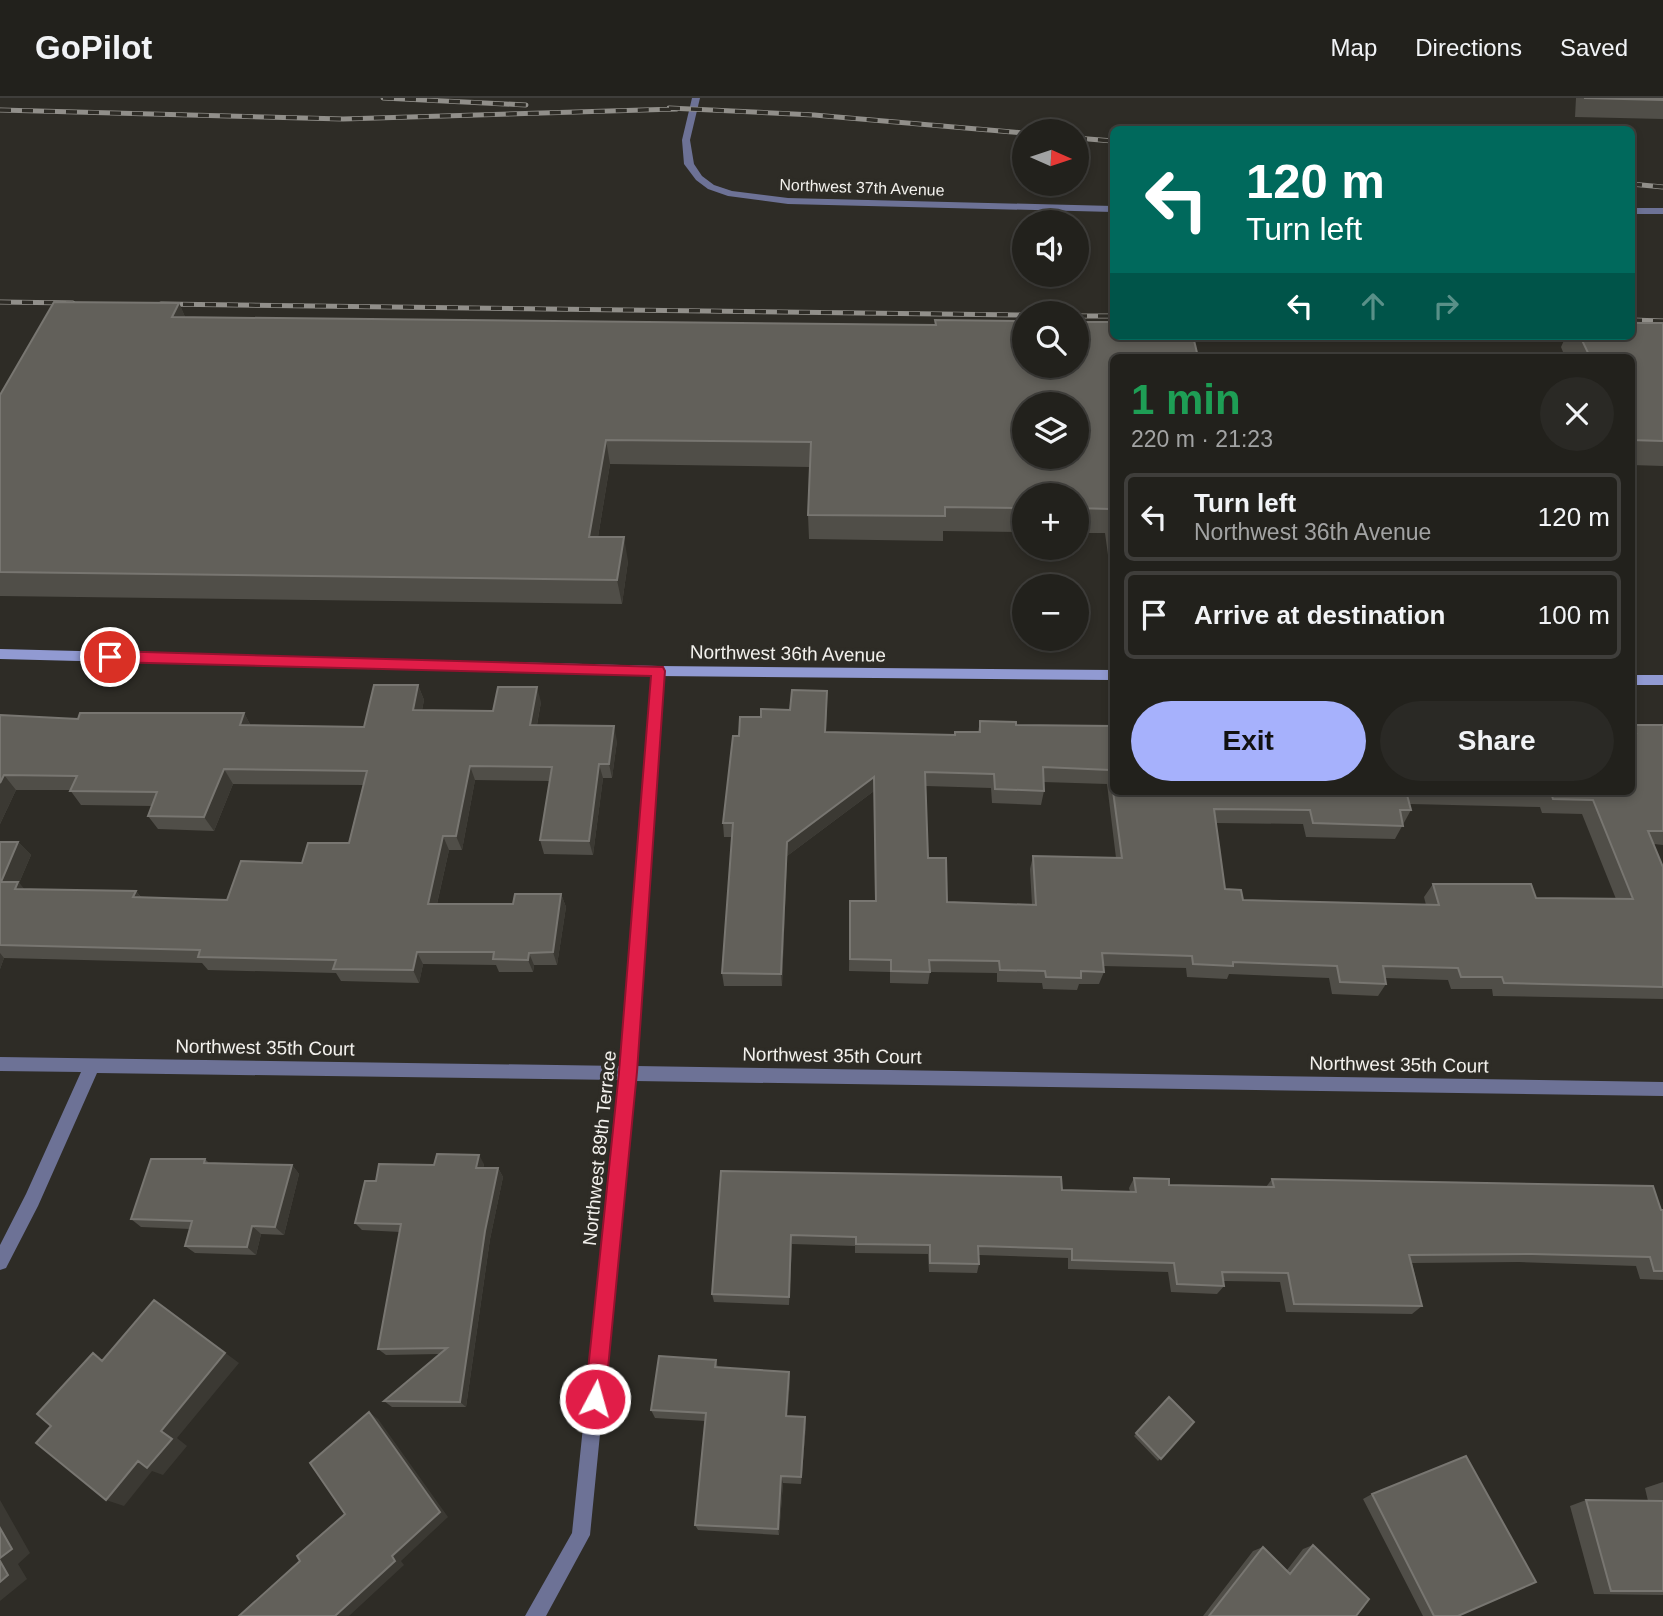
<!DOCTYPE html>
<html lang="en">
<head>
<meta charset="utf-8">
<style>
  :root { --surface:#22211c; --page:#2a2925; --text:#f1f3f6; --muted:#a2a3a3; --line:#3f3e3b; --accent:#a6b1fc }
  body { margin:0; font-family:Arial,sans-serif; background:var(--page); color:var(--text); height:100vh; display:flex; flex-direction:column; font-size:26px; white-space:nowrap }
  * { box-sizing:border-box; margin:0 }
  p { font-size:23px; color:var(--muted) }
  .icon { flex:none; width:38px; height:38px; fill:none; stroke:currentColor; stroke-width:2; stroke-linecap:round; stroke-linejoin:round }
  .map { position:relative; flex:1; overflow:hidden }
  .sheet { position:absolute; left:1110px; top:256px; width:525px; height:441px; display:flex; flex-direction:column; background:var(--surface); border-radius:10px; box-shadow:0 4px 10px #0003,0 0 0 2px var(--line) }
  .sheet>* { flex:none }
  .guide { position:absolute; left:1110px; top:28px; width:525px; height:214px; border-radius:10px; box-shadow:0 4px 10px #0003,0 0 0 2px var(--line); background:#00695c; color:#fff; overflow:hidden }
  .needle { width:46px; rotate:93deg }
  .controls { position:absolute; left:1012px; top:21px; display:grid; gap:14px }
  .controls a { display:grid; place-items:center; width:77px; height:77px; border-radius:50%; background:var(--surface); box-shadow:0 4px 10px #0003,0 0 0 2px var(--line); font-size:35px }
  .pin { position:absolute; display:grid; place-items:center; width:60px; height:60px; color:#fff; margin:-30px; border:4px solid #fff; border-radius:50%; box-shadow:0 2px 7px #0007 }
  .me { position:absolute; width:77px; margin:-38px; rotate:6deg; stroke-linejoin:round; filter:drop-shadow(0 0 5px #0008) }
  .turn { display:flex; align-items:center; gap:24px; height:147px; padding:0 21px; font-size:32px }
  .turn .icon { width:91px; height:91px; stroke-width:2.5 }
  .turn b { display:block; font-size:49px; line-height:60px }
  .lanes { display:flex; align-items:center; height:66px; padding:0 21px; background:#0003; justify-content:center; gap:35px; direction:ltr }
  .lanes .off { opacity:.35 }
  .round { display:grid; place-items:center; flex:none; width:74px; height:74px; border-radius:37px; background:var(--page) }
  .summary { display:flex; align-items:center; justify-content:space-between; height:119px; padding:0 21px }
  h1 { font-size:42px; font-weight:600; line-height:52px; color:#1e9e55 }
  .button { display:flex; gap:14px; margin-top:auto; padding:14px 21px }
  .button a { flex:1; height:80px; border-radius:42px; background:var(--accent); color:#111; font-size:28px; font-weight:600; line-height:80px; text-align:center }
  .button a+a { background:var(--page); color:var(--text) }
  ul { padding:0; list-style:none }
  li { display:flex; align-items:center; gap:21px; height:88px; margin:0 14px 10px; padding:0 7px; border:4px solid var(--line); border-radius:10px }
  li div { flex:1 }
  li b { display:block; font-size:26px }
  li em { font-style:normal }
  header { display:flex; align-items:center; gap:42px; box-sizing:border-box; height:98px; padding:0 35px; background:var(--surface); border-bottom:2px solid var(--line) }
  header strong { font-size:33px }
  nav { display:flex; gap:38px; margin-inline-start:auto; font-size:24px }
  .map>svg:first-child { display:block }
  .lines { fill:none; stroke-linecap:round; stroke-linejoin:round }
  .street { fill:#6d7296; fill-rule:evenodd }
  .secondary { fill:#919ad2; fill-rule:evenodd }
  .rail-casing { stroke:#918f8a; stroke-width:5 }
  .rail { stroke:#2e2c26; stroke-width:3.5; stroke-dasharray:11; stroke-linecap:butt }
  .wall { fill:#504e48; fill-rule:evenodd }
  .shaded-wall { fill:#3b3933 }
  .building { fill:#62605a; stroke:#787671; stroke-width:2; fill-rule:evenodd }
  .route { fill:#e11d48; stroke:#92132f; stroke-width:2 }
  .labels { text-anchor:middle; stroke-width:7; stroke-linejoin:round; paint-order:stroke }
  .far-street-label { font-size:16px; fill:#f2f0ec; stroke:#2e2c26 }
  .street-label { font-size:19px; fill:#f2f0ec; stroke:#2e2c26 }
</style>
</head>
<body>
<header>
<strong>GoPilot</strong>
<nav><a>Map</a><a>Directions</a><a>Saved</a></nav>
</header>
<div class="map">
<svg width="1663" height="1518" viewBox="0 0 1663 1518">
  <rect width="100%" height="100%" fill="#2e2c26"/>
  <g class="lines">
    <path class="street" d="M 692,0 L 700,0 L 690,42 L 694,66 L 702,78 L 714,87 L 732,93 L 788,100 L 1113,108 L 1113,114 L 788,106 L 728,98 L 708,91 L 696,82 L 684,66 L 682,42 Z
      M 1631,110 L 1663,110 L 1663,116 L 1631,116 Z
      M 658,568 L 664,573 L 636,968 L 1663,984 L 1663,998 L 635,983 L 590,1437 L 546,1518 L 525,1518 L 572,1435 L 619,982 L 97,975 L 38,1108 L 6,1170 L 0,1172 L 0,1147 L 26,1096 L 81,974 L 0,973 L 0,959 L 621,968 L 652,573 Z"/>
    <path class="secondary" d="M 0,551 L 658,568 L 1113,572 L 1113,582 L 658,578 L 0,561 Z
      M 1631,577 L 1663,577 L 1663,587 L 1631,587 Z"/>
    <defs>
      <path id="rail" d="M 383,0 L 526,7
        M 669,10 L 814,17 L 1024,35
        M 0,12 L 343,21 L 677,11
        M 1076,40 L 1113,43
        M 1631,86 L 1663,89
        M 0,204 L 73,205
        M 161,206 L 1024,217
        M 1076,218 L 1113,218
        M 1631,222 L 1663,223"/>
    </defs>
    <use href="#rail" class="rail-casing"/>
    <use href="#rail" class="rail"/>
  </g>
  <path class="wall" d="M 1576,0 L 1663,0 L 1663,21 L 1575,19 Z
    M 179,205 L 185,219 L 935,227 L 935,222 L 1113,259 L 1113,494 L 1105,435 L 1076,435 L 1076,397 L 1024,397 L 1024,434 L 943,433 L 943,443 L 809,441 L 808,417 L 810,369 L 610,366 L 598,439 L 628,463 L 622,506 L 0,498 L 0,297 Z
    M 1663,225 L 1663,368 L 1631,367 L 1631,259 L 1565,259 L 1561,249 L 1566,238 L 1631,238 Z
    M 418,587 L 424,602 L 422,612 L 493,613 L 541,604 L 537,627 L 617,643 L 612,680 L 603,680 L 593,757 L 544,756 L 540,742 L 550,683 L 475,682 L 462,752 L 449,752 L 437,806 L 513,806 L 561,796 L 566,809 L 557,867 L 534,867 L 533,874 L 499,874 L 496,867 L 423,866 L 419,885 L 341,883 L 336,875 L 208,872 L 202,865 L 4,860 L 0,871 L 0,744 L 18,744 L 31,757 L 19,785 L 24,791 L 136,793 L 141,799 L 227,802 L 302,765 L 349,745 L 364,687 L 233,686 L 214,733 L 158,731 L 148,718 L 152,708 L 81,707 L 70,692 L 16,692 L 0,726 L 0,617 L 78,621 L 244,615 L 251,628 L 364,629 Z
    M 827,607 L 826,634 L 954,637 L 978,634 L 980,623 L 1016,627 L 1113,628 L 1113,693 L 1631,693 L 1631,630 L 1633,627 L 1663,627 L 1663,747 L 1654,746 L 1663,769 L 1663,901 L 1493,898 L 1492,891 L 1451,891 L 1448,882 L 1385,880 L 1386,886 L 1378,898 L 1332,896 L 1329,880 L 1229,876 L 1227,881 L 1187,879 L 1186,870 L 1103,868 L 1104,874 L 1099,886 L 1079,886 L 1077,892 L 1043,891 L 1042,885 L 997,884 L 997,875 L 930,874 L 928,886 L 890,885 L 890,874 L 849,873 L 850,803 L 875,803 L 874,693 L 787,758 L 782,888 L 724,888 L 722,875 L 732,739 L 724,739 L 723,725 L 739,638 L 761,619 L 790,612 ZM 1043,684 L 1107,686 L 1116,760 L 1033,758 L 1030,771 L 1032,807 L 947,804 L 928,760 L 926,688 L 991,690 L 992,705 L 1041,707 L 1044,693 ZM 1410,706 L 1540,709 L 1542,715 L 1582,716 L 1616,801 L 1536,800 L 1433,786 L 1424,799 L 1426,807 L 1243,802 L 1225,791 L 1216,725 L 1303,726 L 1306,739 L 1395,741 L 1411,712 Z
    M 205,1061 L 209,1065 L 292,1067 L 299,1076 L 284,1137 L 261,1136 L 256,1157 L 195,1155 L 185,1148 L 190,1131 L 141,1129 L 131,1121 Z
    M 484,1066 L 483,1070 L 498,1070 L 503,1079 L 490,1141 L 466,1309 L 392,1309 L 384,1303 L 439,1256 L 386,1257 L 378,1251 L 400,1134 L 362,1132 L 355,1125 L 376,1083 L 434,1067 Z
    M 721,1073 L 1062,1092 L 1130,1094 L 1129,1090 L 1134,1080 L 1169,1087 L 1266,1089 L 1272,1081 L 1663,1112 L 1663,1182 L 1640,1181 L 1636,1168 L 1519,1164 L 1412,1165 L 1422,1208 L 1412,1216 L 1286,1214 L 1280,1184 L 1223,1183 L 1224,1188 L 1217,1196 L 1171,1194 L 1168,1174 L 1068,1171 L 1068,1160 L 979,1157 L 979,1166 L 977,1175 L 929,1174 L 928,1156 L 855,1155 L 855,1148 L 792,1146 L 789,1207 L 714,1204 L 712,1196 Z
    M 716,1262 L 718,1270 L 789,1274 L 790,1283 L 787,1318 L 805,1319 L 806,1327 L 801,1386 L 783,1385 L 779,1437 L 698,1432 L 695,1427 L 705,1323 L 655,1320 L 651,1312 Z
    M 1169,1299 L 1194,1324 L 1158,1363 L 1134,1338 Z
    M 1663,1384 L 1663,1497 L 1594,1496 L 1570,1408 L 1586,1402 L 1648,1403 L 1645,1390 Z
    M 1372,1396 L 1458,1518 L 1423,1518 L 1363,1401 Z
    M 1313,1447 L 1356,1518 L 1203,1518 L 1253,1453 L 1263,1449 L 1287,1472 L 1303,1451 Z"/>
  <path class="shaded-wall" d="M 179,205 L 190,230 L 172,219 Z
    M 606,342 L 610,366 L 594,463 L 589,439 Z
    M 624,439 L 628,463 L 622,506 L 617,482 Z
    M 418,587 L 424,602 L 419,627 L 413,612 Z
    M 537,589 L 541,604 L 534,642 L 530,627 Z
    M 244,615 L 252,630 L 240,627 Z
    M 614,628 L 617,643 L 612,680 L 609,666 Z
    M 599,666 L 603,680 L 593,757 L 589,743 Z
    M 470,668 L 475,682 L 462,752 L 456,738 Z
    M 224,671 L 233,686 L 214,733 L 204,719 Z
    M 4,677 L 16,692 L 0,726 L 0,685 Z
    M 874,679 L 874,693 L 787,758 L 782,888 L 781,876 L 787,744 Z
    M 443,738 L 449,752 L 434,819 L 428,806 Z
    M 18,744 L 31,757 L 19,785 L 30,797 L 1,784 Z
    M 136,793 L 146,806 L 133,799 Z
    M 561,796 L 566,809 L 557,867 L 553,854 Z
    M 417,854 L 423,866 L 419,885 L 413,872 Z
    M 0,855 L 4,860 L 0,871 Z
    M 529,855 L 534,867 L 533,874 L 528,862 Z
    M 479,1057 L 484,1066 L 481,1078 L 476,1070 Z
    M 292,1067 L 299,1076 L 284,1137 L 275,1129 Z
    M 498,1070 L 503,1079 L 490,1141 L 466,1309 L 460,1304 L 485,1133 Z
    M 252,1128 L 261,1136 L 256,1157 L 247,1149 Z
    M 791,1137 L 792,1146 L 789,1207 L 789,1199 Z
    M 154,1202 L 239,1265 L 177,1340 L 187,1348 L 163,1377 L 152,1373 L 124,1408 L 106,1402 L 161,1333 Z
    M 789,1274 L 790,1283 L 787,1326 L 786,1318 Z
    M 369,1314 L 378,1321 L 448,1419 L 401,1463 L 404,1467 L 349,1518 L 335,1518 Z
    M 805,1319 L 806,1327 L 801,1386 L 801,1379 Z
    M 781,1378 L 783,1385 L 779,1437 L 778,1431 Z
    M 0,1402 L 30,1455 L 18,1466 L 27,1481 L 0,1503 Z"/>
  <path class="building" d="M 1584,0 L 1663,0 L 1663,2 Z
    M 54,204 L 179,205 L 172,219 L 936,227 L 935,222 L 1024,223 L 1024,268 L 1076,268 L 1076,224 L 1113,224 L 1113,238 L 1193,238 L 1198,259 L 1113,259 L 1113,431 L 1110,411 L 1076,410 L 1076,397 L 1024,397 L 1024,410 L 945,409 L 945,418 L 808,417 L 811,344 L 606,342 L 589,439 L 624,439 L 617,482 L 0,474 L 0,297 ZM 1024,306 L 1076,306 L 1076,359 L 1024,359 Z
    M 1631,225 L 1663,225 L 1663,343 L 1631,342 L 1631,259 L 1590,259 L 1580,238 L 1631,238 Z
    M 374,587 L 418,587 L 413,612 L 493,613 L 498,589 L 537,589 L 530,627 L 614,628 L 609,666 L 599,666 L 589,743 L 540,742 L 552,669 L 470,668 L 456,738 L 443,738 L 428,806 L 513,806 L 515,796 L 561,796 L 553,854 L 529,855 L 528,862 L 493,861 L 494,854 L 417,854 L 413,872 L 333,871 L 336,862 L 198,859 L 200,852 L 0,847 L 0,744 L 18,744 L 1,784 L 18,784 L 15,791 L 136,793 L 133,799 L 227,802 L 241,763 L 302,765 L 308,745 L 349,745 L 367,673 L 224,671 L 204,719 L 148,718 L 157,694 L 70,693 L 77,678 L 4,677 L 0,685 L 0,617 L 78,621 L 80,615 L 244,615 L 240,627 L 364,629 Z
    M 792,592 L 827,593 L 825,634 L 955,637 L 955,634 L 980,634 L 980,623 L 1016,624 L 1016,627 L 1113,628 L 1113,692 L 1110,672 L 1043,669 L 1044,693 L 995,691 L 994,676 L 925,674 L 928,760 L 946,760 L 947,804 L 1036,807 L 1033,758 L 1122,760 L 1113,693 L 1406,693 L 1411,712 L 1400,712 L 1403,728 L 1313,725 L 1310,712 L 1214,711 L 1225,791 L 1241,792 L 1243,802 L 1439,807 L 1433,786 L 1531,786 L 1536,800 L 1633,801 L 1593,702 L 1553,701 L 1551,695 L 1439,693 L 1631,693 L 1631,635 L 1636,635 L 1633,627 L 1663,627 L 1663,733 L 1648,733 L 1663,769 L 1663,889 L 1504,885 L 1502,879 L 1461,879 L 1458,870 L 1383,868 L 1386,886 L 1340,884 L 1337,868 L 1233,864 L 1233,868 L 1193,866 L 1192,858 L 1102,855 L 1104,874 L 1081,873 L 1081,880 L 1046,879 L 1045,873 L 1000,872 L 999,863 L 929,862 L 930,874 L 891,873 L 891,862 L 850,861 L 850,803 L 876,803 L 874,679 L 787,744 L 781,876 L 722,875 L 733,725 L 723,725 L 733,638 L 739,638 L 740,619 L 761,619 L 761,611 L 790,612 Z
    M 437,1056 L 479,1057 L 476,1070 L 498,1070 L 485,1133 L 460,1304 L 384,1303 L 447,1250 L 378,1251 L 401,1126 L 355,1125 L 365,1083 L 376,1083 L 379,1066 L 434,1067 Z
    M 151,1061 L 205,1061 L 204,1065 L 292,1067 L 275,1129 L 252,1128 L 247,1149 L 185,1148 L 192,1123 L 131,1121 Z
    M 721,1073 L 1061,1079 L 1062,1092 L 1136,1094 L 1134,1080 L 1169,1081 L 1169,1087 L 1274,1089 L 1272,1081 L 1653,1088 L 1661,1112 L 1663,1112 L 1663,1173 L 1654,1173 L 1650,1159 L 1532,1156 L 1409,1157 L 1422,1208 L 1294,1206 L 1288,1175 L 1222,1174 L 1224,1188 L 1177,1186 L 1174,1165 L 1072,1162 L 1072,1151 L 978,1148 L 979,1166 L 930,1165 L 930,1147 L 856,1146 L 856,1139 L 791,1137 L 789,1199 L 712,1196 Z
    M 154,1202 L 225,1255 L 161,1333 L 172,1341 L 147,1370 L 138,1363 L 106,1402 L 36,1345 L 51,1328 L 37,1316 L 93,1255 L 102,1263 Z
    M 659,1258 L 716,1262 L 715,1269 L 789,1274 L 786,1318 L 805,1319 L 801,1379 L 781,1378 L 778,1431 L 695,1427 L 706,1315 L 651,1312 Z
    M 1169,1299 L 1194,1324 L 1161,1361 L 1136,1335 Z
    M 369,1314 L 440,1414 L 392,1458 L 395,1463 L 335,1518 L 239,1518 L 300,1463 L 297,1458 L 345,1416 L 310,1365 Z
    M 1466,1358 L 1536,1484 L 1458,1518 L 1434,1518 L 1372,1396 Z
    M 1586,1402 L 1663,1403 L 1663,1493 L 1611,1493 Z
    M 0,1430 L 12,1451 L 0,1460 Z
    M 1313,1447 L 1369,1501 L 1356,1518 L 1209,1518 L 1263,1449 L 1290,1476 Z
    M 0,1463 L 8,1477 L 0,1484 Z"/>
  <path class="route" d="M 110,553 L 663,569 L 665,573 L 637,974 L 605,1301 L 602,1308 L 595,1311 L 588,1308 L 585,1301 L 619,974 L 651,578 L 110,564 L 103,559 Z"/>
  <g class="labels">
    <g class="far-street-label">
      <text transform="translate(862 89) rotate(2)" y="6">Northwest 37th Avenue</text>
    </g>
    <g class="street-label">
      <text transform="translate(788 555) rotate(1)" y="7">Northwest 36th Avenue</text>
      <text transform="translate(265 949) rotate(1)" y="7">Northwest 35th Court</text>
      <text transform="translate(832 957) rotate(1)" y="7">Northwest 35th Court</text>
      <text transform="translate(1399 966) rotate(1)" y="7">Northwest 35th Court</text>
      <text transform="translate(599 1050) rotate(-84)" y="7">Northwest 89th Terrace</text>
    </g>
  </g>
</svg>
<div class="controls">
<a><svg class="needle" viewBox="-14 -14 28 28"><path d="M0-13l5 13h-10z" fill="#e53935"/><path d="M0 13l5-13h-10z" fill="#a2a3a3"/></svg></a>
<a><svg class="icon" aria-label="sound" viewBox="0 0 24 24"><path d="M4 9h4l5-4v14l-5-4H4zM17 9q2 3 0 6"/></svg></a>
<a><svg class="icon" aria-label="search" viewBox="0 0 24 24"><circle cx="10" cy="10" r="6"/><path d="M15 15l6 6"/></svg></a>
<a><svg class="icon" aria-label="layers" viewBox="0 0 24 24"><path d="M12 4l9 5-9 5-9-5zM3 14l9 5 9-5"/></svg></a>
<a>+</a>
<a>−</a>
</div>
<div class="pin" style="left:110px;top:559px;background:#d93025"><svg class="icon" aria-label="arrive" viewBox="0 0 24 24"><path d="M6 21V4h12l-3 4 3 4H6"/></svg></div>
<svg class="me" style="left:595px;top:1301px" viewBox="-20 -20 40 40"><circle r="17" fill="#e11d48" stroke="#fff" stroke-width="3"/><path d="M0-11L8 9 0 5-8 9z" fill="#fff"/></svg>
<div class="guide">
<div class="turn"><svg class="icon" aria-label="left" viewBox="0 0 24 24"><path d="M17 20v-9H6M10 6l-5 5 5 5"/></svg><div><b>120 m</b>Turn left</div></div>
<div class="lanes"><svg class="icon" aria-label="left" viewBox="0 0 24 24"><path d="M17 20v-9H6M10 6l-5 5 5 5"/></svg><svg class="icon off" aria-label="ahead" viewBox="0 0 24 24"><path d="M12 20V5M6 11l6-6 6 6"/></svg><svg class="icon off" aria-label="right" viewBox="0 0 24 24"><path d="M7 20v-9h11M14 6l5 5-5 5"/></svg></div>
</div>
<section class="sheet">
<div class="summary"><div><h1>1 min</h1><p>220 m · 21:23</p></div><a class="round"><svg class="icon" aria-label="close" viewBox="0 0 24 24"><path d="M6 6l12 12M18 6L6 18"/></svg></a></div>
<ul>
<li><svg class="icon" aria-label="left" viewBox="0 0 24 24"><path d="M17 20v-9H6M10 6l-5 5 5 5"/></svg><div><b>Turn left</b><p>Northwest 36th Avenue</p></div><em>120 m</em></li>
<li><svg class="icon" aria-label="arrive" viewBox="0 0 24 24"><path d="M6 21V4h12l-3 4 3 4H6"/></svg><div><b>Arrive at destination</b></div><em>100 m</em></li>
</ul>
<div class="button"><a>Exit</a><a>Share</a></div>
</section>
</div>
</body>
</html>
